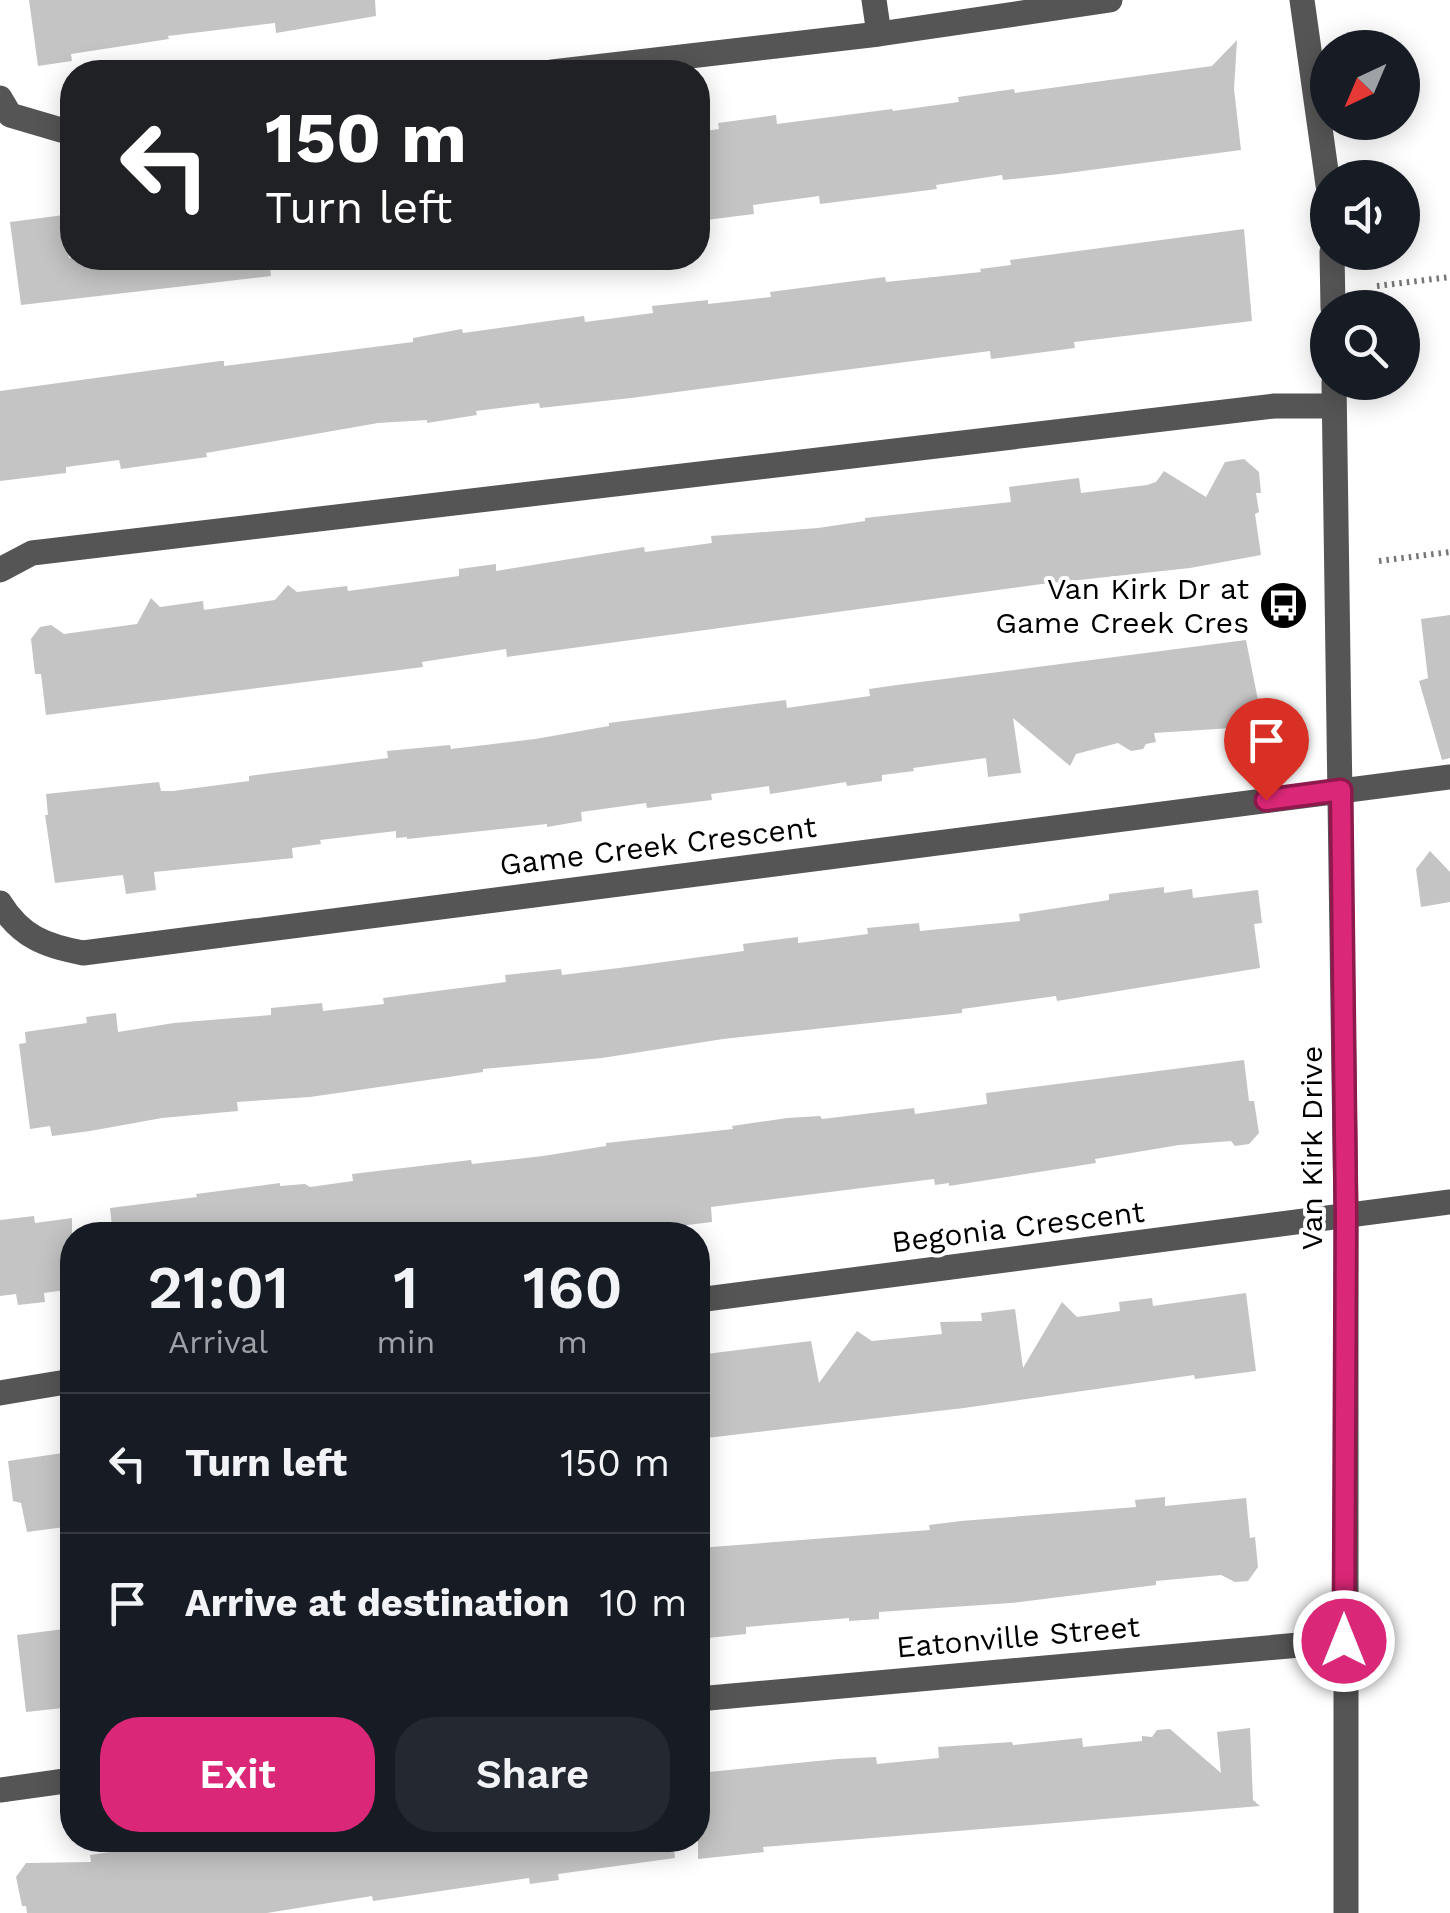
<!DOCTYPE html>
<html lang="en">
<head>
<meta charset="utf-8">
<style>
  :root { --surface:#171b24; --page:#242831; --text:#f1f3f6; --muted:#9ea1a6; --line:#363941; --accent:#db2777 }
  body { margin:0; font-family:"Work Sans",sans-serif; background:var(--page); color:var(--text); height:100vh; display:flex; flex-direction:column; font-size:38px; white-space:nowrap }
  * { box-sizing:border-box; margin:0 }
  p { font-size:32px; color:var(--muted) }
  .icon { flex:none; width:55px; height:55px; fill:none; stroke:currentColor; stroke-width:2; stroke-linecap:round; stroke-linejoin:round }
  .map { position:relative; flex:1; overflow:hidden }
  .details { position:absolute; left:60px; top:1222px; width:650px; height:630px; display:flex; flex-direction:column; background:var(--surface); border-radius:40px; box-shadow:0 5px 25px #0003 }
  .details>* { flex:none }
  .banner { position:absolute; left:60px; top:60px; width:650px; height:210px; border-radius:40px; box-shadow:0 5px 25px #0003; background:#202124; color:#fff; overflow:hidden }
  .needle { width:65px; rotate:224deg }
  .buttons { position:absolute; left:1310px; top:30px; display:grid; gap:20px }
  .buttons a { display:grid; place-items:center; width:110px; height:110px; border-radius:50%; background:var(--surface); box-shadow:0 5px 25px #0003; font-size:50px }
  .pin { position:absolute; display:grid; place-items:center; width:85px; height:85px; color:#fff; margin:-102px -42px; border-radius:50% 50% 50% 0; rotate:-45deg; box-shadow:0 0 10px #0007 }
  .pin .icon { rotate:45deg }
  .me { position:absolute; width:110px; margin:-55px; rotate:0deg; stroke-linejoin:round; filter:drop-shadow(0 0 8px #0008) }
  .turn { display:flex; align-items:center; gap:35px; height:210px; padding:0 40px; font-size:45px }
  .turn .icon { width:130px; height:130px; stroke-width:2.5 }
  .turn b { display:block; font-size:70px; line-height:85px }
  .eta { display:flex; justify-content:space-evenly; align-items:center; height:170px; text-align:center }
  .eta b { font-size:60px; font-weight:600; line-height:70px }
  .button { display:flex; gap:20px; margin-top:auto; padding:20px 40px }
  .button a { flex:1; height:115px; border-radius:40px; background:var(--accent); color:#fff; font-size:40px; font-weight:600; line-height:115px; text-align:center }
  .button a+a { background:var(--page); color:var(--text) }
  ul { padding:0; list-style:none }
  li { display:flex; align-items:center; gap:30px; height:140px; padding:0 40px; border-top:2px solid var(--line) }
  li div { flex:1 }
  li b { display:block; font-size:38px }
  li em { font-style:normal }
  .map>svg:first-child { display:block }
  .building { fill:#c4c4c4 }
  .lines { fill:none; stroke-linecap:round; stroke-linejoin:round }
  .path { stroke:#777; stroke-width:6; stroke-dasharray:2.5 5; stroke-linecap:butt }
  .minor { stroke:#555; stroke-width:25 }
  .route-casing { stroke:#8e194d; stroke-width:25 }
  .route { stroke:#db2777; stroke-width:18 }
  .labels { text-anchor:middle; stroke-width:8; stroke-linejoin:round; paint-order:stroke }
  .poi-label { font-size:30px; fill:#000; stroke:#fff; text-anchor:end }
  .street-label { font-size:30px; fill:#000; stroke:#fff }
</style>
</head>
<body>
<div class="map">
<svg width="1450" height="1913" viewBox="0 0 1450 1913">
  <rect width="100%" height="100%" fill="#fff"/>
  <path class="building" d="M 29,0 L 375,0 L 376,16 L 276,33 L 275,23 L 168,36 L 169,39 L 71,54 L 72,61 L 38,66 Z
    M 1237,40 L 1234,89 L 1241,150 L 1060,174 L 1003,180 L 1002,175 L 936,185 L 937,189 L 820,204 L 819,196 L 753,205 L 754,214 L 698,221 L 698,132 L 719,129 L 718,123 L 776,115 L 777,124 L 892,109 L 893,111 L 959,102 L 958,97 L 1014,89 L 1015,93 L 1212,66 Z
    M 64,215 L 69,258 L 269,258 L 271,276 L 21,305 L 10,222 Z
    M 1244,229 L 1252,321 L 1074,342 L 1075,348 L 991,359 L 990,351 L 631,398 L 540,408 L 539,403 L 476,411 L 477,415 L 427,423 L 427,420 L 378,423 L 206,453 L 207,457 L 121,469 L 119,460 L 66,467 L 66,473 L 0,481 L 0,391 L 220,361 L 224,361 L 224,366 L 413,342 L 413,338 L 462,329 L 463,333 L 584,316 L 585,322 L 653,313 L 652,306 L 708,300 L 708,304 L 771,297 L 770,292 L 885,277 L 886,282 L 981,272 L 980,269 L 1011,265 L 1010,260 Z
    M 1244,459 L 1259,472 L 1261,493 L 1256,493 L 1259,512 L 1255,514 L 1261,555 L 1190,568 L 1042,584 L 507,657 L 506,649 L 422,662 L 423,667 L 46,715 L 41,674 L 35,674 L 31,639 L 40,627 L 51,625 L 64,634 L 137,624 L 151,598 L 160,607 L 203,601 L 204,610 L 275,600 L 288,585 L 297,592 L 347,586 L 348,591 L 459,576 L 459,569 L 496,564 L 496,571 L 644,547 L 645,552 L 712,543 L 711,536 L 818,528 L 865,521 L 865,518 L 1011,502 L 1009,487 L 1079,478 L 1081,493 L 1147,485 L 1156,482 L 1164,471 L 1206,497 L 1225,462 Z
    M 1450,615 L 1450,758 L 1442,760 L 1419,681 L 1428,678 L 1421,619 Z
    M 1246,640 L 1261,715 L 1245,738 L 1232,728 L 1154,733 L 1156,742 L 1146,744 L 1143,749 L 1131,751 L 1118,743 L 1076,754 L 1070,766 L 1013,718 L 1021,773 L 988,777 L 986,758 L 913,768 L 914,771 L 882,775 L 882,781 L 847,786 L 846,782 L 770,794 L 769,786 L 711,794 L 712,800 L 647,808 L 646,803 L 581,812 L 582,821 L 547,827 L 547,824 L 407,839 L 407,837 L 396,838 L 396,831 L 320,840 L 321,844 L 292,848 L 293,858 L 154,872 L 156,890 L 126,894 L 123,875 L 55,883 L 45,815 L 48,815 L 46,794 L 159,782 L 161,791 L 173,791 L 249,781 L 249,776 L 388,758 L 387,751 L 450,745 L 451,749 L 535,739 L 609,726 L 609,723 L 786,700 L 787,708 L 870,696 L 869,689 L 897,685 Z
    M 1430,851 L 1450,872 L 1450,902 L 1421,907 L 1416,869 Z
    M 1164,887 L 1164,893 L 1192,889 L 1193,898 L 1258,890 L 1262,923 L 1254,924 L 1260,968 L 1057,1001 L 1056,996 L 962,1009 L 962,1013 L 723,1039 L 602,1058 L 483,1069 L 483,1072 L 310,1097 L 237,1102 L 238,1111 L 162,1118 L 90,1131 L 52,1136 L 50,1126 L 30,1129 L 19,1044 L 26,1043 L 25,1032 L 87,1023 L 86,1017 L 116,1013 L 118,1032 L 174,1023 L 271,1015 L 271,1008 L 322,1003 L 323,1011 L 384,1004 L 383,998 L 506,982 L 505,975 L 561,969 L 562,975 L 627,967 L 744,951 L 743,944 L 798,937 L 798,943 L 868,934 L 867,928 L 919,923 L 920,931 L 1020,921 L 1019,914 L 1109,900 L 1109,894 Z
    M 1244,1060 L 1249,1101 L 1254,1101 L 1259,1133 L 1249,1144 L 1235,1146 L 1231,1141 L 1179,1145 L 1095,1159 L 1096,1163 L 949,1186 L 949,1183 L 935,1185 L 934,1179 L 711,1207 L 712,1222 L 638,1231 L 639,1235 L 113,1235 L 110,1208 L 197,1197 L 196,1194 L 280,1183 L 280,1186 L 305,1184 L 310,1187 L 353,1181 L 352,1174 L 471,1160 L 472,1164 L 543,1156 L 606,1146 L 606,1143 L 733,1129 L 732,1126 L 787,1118 L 820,1116 L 822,1119 L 914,1108 L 915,1114 L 987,1104 L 986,1093 Z
    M 34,1216 L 35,1223 L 72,1218 L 72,1289 L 44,1293 L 45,1302 L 18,1305 L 16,1294 L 0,1296 L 0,1220 Z
    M 1246,1293 L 1256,1371 L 1195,1379 L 1194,1375 L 964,1408 L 698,1439 L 698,1355 L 811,1341 L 819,1383 L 857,1331 L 872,1341 L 942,1334 L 940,1322 L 982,1321 L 981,1313 L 1015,1309 L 1023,1368 L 1062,1302 L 1077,1317 L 1120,1311 L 1119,1302 L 1152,1298 L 1153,1306 Z
    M 70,1452 L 72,1526 L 27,1532 L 21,1503 L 13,1501 L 8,1461 Z
    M 1165,1497 L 1165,1506 L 1246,1498 L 1250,1538 L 1255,1537 L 1258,1567 L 1248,1581 L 1235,1582 L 1221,1575 L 1156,1581 L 1156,1585 L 1011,1603 L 879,1612 L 879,1619 L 849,1621 L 849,1618 L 746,1627 L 746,1634 L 698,1639 L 698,1548 L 930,1530 L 929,1525 L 961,1521 L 1136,1507 L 1135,1500 Z
    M 72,1628 L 72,1707 L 26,1712 L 17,1635 Z
    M 1250,1728 L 1253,1800 L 1260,1806 L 763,1847 L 764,1852 L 698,1859 L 698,1773 L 838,1759 L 876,1757 L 877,1764 L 939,1758 L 938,1747 L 1012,1742 L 1013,1745 L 1082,1738 L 1083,1747 L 1142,1741 L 1142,1736 L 1152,1737 L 1157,1730 L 1170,1729 L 1221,1773 L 1217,1732 Z
    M 188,1840 L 192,1850 L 251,1842 L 251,1840 L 673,1840 L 675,1858 L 558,1874 L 559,1880 L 530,1884 L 529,1878 L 373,1901 L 372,1896 L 267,1913 L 27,1913 L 26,1906 L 22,1906 L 16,1877 L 26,1863 L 91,1862 L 90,1855 Z"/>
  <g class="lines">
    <path class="path" d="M 1377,286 L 1450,277
      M 1379,561 L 1450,552"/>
    <path class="minor" d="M 874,0 L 879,34
      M 1302,0 L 1328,185
      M 552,72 L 879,34 L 1110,0
      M 0,98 L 10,115 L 61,130 L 72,129
      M 1332,252 L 1333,308
      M 1334,382 L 1346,1216 L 1346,1913
      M 0,570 L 32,553 L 1274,406 L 1334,406
      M 0,903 C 21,937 46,946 83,953 L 1450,777
      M 698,1300 L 1450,1202
      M 0,1393 L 72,1381
      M 698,1699 L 1344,1641
      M 0,1790 L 72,1780"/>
  </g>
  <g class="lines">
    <defs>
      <path id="route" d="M 1266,800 L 1341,790 L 1346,1216 L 1344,1641"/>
    </defs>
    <use href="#route" class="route-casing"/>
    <use href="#route" class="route"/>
  </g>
  <defs>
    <symbol id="bus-disc" viewBox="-11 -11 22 22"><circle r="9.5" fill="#000" stroke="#fff"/><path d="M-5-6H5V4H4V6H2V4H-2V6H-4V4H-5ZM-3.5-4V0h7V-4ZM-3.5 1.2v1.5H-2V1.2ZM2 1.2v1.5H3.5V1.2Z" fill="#fff"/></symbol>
  </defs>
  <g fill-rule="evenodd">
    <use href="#bus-disc" x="1256" y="578" width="55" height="55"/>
  </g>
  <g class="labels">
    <g class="poi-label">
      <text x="1249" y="599">Van Kirk Dr at<tspan x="1249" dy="34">Game Creek Cres</tspan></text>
    </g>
    <g class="street-label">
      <text transform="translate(658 846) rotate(-7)" y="10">Game Creek Crescent</text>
      <text transform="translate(1312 1148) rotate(-90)" y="10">Van Kirk Drive</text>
      <text transform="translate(1018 1227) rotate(-7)" y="10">Begonia Crescent</text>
      <text transform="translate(1018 1637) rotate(-5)" y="10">Eatonville Street</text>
    </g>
  </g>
</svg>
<div class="buttons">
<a><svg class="needle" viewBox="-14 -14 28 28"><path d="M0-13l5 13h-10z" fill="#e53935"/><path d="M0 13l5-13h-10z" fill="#9ea1a6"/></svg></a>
<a><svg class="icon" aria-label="sound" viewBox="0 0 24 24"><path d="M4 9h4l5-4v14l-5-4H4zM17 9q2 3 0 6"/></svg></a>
<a><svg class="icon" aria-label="search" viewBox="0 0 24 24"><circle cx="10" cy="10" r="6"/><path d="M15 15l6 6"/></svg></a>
</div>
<div class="pin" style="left:1266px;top:800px;background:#d93025"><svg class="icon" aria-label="arrive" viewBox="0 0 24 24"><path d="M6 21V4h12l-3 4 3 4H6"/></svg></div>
<svg class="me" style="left:1344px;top:1641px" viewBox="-20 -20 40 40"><circle r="17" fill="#db2777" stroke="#fff" stroke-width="3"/><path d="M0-11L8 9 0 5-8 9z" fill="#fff"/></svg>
<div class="banner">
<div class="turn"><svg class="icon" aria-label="left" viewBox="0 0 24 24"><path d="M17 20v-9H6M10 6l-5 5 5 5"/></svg><div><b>150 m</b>Turn left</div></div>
</div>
<section class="details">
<div class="eta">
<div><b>21:01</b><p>Arrival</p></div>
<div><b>1</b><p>min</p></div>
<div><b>160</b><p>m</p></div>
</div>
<ul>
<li><svg class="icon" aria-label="left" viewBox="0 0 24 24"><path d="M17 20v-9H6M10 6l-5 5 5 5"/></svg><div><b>Turn left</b></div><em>150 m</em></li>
<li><svg class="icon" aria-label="arrive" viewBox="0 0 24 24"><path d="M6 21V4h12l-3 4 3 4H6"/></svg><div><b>Arrive at destination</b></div><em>10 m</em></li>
</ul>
<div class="button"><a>Exit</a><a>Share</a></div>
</section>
</div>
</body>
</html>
